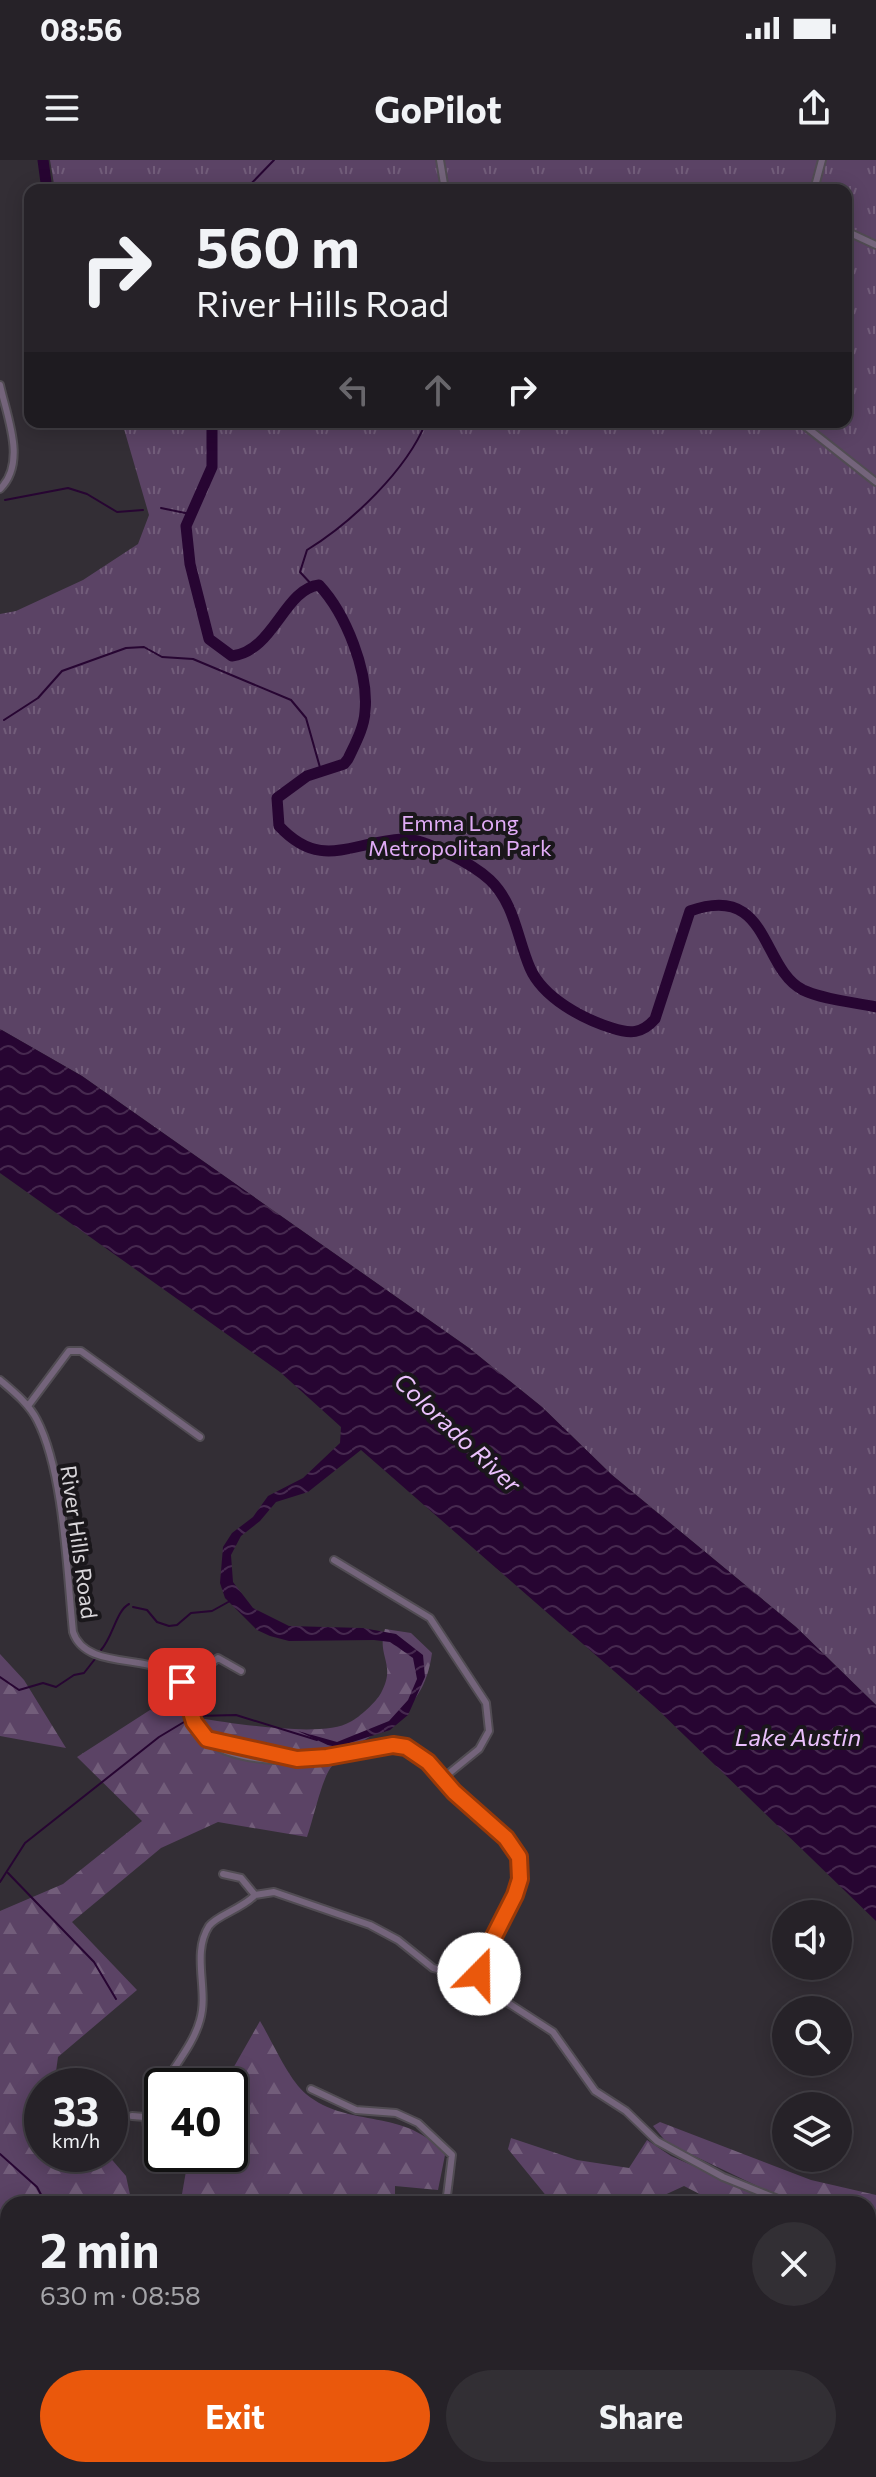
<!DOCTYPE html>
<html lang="en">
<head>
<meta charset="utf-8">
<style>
  :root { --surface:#262228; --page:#322f34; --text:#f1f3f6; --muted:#a4a4a8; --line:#423f45; --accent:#ea580c }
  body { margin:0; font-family:Commissioner,sans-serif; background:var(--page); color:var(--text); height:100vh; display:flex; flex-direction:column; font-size:30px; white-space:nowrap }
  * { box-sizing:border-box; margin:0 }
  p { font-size:26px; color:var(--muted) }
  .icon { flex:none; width:44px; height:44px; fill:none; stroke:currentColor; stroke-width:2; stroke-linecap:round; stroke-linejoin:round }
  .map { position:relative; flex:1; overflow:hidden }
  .details { position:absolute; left:0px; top:2036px; width:876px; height:282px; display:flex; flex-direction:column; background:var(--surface); border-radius:24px 24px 0 0; box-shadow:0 4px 20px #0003,0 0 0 2px var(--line) }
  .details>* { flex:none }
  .guide { position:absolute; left:24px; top:24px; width:828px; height:244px; border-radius:16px; box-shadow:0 4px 20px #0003,0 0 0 2px var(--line); background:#262228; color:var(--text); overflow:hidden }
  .tools { position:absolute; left:772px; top:1740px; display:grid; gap:16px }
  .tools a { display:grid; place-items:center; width:80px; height:80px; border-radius:50%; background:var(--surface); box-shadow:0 4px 20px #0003,0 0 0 2px var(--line); font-size:40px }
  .speed { position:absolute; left:24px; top:1908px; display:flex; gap:16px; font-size:40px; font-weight:700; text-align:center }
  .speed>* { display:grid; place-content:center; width:104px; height:104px; border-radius:50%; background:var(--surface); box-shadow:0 4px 20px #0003,0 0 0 2px var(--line); line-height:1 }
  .speed small { font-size:20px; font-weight:400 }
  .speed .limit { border:4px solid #111; border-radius:12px; background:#fff; color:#111 }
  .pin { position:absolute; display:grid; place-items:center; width:68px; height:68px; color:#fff; margin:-34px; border-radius:16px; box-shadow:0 4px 12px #0006 }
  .me { position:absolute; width:88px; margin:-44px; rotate:22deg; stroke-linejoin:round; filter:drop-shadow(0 0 6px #0008) }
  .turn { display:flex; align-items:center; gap:28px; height:168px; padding:0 40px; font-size:36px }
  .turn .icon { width:104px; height:104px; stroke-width:2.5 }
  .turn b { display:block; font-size:56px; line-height:68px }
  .lanes { display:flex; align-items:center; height:76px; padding:0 40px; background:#0003; justify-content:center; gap:40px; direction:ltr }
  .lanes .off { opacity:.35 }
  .round { display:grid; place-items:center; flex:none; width:84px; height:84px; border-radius:42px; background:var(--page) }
  .headline { display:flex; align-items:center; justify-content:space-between; height:136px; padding:0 40px }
  h1 { font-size:48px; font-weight:700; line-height:60px }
  .button { display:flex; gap:16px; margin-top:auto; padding:16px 40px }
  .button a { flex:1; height:92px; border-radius:48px; background:var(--accent); color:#fff; font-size:32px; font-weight:700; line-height:92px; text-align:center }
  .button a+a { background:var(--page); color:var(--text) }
  .status { display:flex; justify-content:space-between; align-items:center; height:56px; padding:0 40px; background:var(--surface); direction:ltr }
  .status svg { height:22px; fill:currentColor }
  header { display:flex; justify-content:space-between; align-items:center; height:104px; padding:0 40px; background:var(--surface); font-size:36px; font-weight:700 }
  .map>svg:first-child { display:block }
  .forest { fill:url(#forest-firs) }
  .park { fill:url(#park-tufts) }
  .water { fill:url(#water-waves) }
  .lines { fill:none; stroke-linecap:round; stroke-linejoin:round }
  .stream { stroke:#270532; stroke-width:2 }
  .river { stroke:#270532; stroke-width:11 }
  .minor-casing { stroke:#514c53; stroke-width:10 }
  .minor { stroke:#74647b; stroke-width:6 }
  .route-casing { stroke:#983908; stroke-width:20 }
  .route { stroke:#ea580c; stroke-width:14 }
  .labels { text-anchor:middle; stroke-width:8; stroke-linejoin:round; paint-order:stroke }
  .park-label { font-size:22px; fill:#e1acf7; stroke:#1a171b }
  .street-label { font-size:22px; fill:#d8d5d9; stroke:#1a171b }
  .water-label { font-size:24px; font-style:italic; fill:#ebc1fd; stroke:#1a171b }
</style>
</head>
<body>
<div class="status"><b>08:56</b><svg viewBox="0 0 49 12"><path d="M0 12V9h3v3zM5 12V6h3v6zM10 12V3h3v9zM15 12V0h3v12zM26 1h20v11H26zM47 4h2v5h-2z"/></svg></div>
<header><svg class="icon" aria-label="menu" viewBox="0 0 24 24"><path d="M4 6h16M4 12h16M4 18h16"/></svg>GoPilot<svg class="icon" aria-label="share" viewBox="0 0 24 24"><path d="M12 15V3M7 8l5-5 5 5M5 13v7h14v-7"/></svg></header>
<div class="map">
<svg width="876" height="2317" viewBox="0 0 876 2317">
  <defs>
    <pattern id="forest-firs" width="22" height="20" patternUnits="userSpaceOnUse" patternTransform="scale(2)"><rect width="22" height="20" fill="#5b4365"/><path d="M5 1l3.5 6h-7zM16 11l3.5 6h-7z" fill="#725d7a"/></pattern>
    <pattern id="park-tufts" width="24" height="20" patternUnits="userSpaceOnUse" patternTransform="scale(2)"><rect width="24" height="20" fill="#5b4365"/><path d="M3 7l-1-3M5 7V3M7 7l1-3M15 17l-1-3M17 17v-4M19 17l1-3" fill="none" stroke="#725d7a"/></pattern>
    <pattern id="water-waves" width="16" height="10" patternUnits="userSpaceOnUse" patternTransform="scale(2)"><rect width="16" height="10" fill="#270532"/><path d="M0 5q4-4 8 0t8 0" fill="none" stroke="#46294f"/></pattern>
  </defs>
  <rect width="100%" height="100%" fill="#332e35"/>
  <path class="forest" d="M 385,1469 L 411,1473 L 432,1493 C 423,1561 374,1565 332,1606 C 322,1617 313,1661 307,1677 L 218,1662 L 161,1688 L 72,1762 L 137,1830 L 58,1897 L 54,1926 L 42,1926 L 42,1994 L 107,1994 L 126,2016 L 132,2044 L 8,2044 L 8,2202 L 0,2200 L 0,1751 L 63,1724 L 142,1661 L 77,1597 L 150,1550 C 191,1556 317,1582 350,1562 C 360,1557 376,1542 381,1533 C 397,1504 376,1496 385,1469 Z
    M 0,1494 L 24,1520 L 66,1588 L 0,1576 Z
    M 260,1861 C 272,1881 289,1920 306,1934 C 350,1970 405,1946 445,1995 L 438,2030 L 395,2026 L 395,2044 L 190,2044 L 182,2034 L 189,1994 L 230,1994 L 230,1926 L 223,1926 Z
    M 660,1962 L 811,2020 L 876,2035 L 876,2087 L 868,2081 L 868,2044 L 795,2044 L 667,1983 L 653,1966 Z
    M 511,1978 L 577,2000 L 629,2008 L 647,1980 L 671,1996 L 779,2044 L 719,2044 L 684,2026 L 645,2044 L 558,2044 L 548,2038 L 508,1989 Z
    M 868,2147 L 876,2156 L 876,2317 L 215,2317 L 208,2310 L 868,2310 Z
    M 8,2205 L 8,2270 L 0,2272 L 0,2207 Z
    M 8,2271 L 8,2310 L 57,2310 L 51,2317 L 0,2317 Z"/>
  <path class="park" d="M 50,0 L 876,0 L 876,1545 L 796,1467 L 612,1315 L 542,1247 L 469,1188 L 82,916 L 0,869 L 0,454 L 16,451 L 83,420 L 138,384 L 149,355 L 122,262 L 846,262 L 846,30 L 55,30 Z"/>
  <path class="water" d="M 0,869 L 82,916 L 469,1188 L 542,1247 L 612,1315 L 796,1467 L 876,1545 L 876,1761 L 654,1546 L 361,1290 L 308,1332 L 276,1342 L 260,1361 L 241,1376 L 231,1395 L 233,1422 L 253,1448 L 289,1466 L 363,1468 L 396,1474 L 423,1495 L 425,1517 L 408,1555 L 390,1570 L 334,1588 L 298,1571 L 337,1582 L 389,1561 L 408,1540 L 417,1519 L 413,1498 L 390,1482 L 374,1480 L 289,1481 L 270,1476 L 257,1470 L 225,1438 L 220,1423 L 223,1387 L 232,1373 L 253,1357 L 268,1336 L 303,1318 L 340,1283 L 341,1267 L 280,1212 L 0,1013 Z"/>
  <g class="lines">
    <path class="stream" d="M 245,30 L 274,0
      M 5,340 L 68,328 L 87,334 L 117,352 L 143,350
      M 161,348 L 190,354
      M 313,426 L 300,412 L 307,390 C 351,363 407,310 426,262
      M 4,560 L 38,538 L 62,511 L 126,488 L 144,487 L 162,497 L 193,499 L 291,540 L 306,558 L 321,611
      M 133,1447 L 147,1450 L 157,1462 L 169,1466 L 177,1465 L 191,1453 L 212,1451 L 230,1441
      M 101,1490 C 113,1477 116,1451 129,1444
      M 0,1517 L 19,1530 L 43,1523 L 56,1527 L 74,1515 L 84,1513 L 95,1499
      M 196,1556 L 236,1555 L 317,1580
      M 8,1713 L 94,1802 L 116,1839
      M 0,1722 L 25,1683 L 159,1577 L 189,1559
      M 0,1994 L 37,2027 L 46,2044
      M 311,2310 L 312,2317"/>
    <path class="river" d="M 43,0 L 47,30
      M 212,262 L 212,307 L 186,366 L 190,404 L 209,479 L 232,496 C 274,491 284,429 319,425 C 346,454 369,512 365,552 C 364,568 355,584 348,599 L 344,604 L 307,616 L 277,638 L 279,666 C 321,711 350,682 403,679 C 425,678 474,705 490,720 C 515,744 517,778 530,808 C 543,838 583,859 612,868 C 630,874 642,874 655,859 L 690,751 C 770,722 760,808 803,830 C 824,840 854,842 876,847"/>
    <defs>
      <path id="minor" d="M 440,0 L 445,30
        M 814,30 L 822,0
        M 846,71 L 876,85
        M 0,225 C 7,257 27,303 0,329
        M 800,262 L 876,322
        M 0,1220 C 14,1232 29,1244 37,1260 C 64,1312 67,1413 73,1472 C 84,1506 136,1497 163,1509 C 203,1528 181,1573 226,1591 C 262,1604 309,1602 346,1594 C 362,1591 377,1584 394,1585 C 402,1586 409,1588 416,1593 C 432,1602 441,1620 454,1632 C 473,1651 501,1667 516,1690 C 519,1695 520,1701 520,1707 C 522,1744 491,1774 480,1807 L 485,1828 L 553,1872 L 595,1931 L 626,1951 L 657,1981 L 723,2017 L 790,2044
        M 28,1246 L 69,1191 L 81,1191 L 200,1277
        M 334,1400 L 430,1458 L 486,1543 L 489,1571 L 479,1589 L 442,1619
        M 184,1525 L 218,1498 L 241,1511
        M 211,1580 L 286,1596
        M 223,1714 L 241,1718 L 255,1735 L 274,1732 L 370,1765 L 398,1780 L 433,1808 L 481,1820
        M 163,1926 C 175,1905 194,1883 200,1860 C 209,1830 191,1794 209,1766 C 217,1755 242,1749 255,1735
        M 162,1928 C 145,1956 138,1964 162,1992
        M 311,1929 L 356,1950 L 396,1953 L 418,1963 L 452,1995 L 446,2044
        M 132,1956 L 145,1957
        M 164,1994 L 170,2001
        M 868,2085 L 876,2091
        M 868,2143 L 876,2151"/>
    </defs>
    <use href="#minor" class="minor-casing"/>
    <use href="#minor" class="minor"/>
  </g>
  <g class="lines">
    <defs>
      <path id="route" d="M 182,1522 L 194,1562 L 207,1579 L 297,1599 L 327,1597 L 393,1585 L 406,1587 L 428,1602 L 454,1632 L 506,1678 L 519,1697 L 520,1719 L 515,1735 L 482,1800 L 479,1814"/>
    </defs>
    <use href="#route" class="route-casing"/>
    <use href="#route" class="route"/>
  </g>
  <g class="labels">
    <g class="park-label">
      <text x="460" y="671">Emma Long<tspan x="460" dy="25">Metropolitan Park</tspan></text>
    </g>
    <g class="street-label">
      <text transform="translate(79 1382) rotate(82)" y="8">River Hills Road</text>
    </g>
    <g class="water-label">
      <text transform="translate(457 1273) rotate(43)" y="8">Colorado River</text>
      <text x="798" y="1586">Lake Austin</text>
    </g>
  </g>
</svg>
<div class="tools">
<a><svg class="icon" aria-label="sound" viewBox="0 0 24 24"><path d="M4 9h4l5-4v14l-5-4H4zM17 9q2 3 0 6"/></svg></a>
<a><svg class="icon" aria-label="search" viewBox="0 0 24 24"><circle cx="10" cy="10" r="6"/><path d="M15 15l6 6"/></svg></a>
<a><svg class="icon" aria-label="layers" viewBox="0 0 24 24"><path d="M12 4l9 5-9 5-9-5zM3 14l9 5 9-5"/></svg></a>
</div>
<div class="speed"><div>33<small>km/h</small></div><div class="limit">40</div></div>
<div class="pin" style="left:182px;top:1522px;background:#d93025"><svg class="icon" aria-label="arrive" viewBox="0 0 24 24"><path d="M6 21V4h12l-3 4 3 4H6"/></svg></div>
<svg class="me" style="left:479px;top:1814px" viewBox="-20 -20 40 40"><circle r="19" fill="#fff"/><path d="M0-13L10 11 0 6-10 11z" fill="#ea580c"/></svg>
<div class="guide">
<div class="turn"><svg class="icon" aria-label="right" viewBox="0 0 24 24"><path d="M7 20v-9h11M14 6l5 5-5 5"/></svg><div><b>560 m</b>River Hills Road</div></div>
<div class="lanes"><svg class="icon off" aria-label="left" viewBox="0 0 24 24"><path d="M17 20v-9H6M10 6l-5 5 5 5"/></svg><svg class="icon off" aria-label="ahead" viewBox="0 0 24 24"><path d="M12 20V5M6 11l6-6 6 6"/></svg><svg class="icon" aria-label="right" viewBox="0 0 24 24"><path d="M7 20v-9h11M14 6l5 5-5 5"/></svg></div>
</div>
<section class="details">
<div class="headline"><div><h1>2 min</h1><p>630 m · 08:58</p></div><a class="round"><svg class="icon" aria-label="close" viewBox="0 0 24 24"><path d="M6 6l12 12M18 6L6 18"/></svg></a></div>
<div class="button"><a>Exit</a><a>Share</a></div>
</section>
</div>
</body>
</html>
